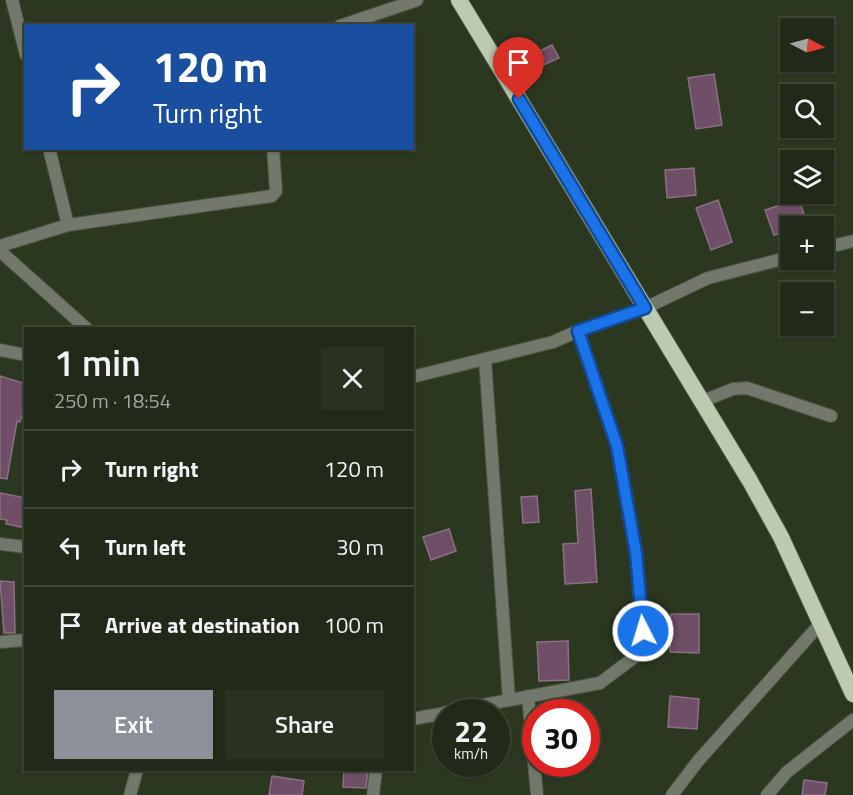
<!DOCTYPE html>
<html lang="en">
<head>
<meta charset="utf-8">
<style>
  :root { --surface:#212918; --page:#293121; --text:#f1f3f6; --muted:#a2a6a2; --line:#3e4537; --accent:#8c9099 }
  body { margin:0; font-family:"Titillium Web",sans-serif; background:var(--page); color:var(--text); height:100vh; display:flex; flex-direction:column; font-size:22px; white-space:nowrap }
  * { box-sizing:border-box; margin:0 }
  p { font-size:20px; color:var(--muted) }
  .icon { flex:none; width:33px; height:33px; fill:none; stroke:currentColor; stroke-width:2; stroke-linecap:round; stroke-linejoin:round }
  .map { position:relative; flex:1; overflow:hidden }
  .sheet { position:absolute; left:24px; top:327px; width:390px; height:444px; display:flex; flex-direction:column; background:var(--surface); border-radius:0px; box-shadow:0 2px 4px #0004,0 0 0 2px var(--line) }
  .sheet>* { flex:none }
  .guide { position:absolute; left:24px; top:24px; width:390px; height:126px; border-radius:0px; box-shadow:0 2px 4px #0004,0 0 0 2px var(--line); background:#1a4fa0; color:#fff; overflow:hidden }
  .needle { width:39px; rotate:96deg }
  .buttons { position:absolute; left:780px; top:18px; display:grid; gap:12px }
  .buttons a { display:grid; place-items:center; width:54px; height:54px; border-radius:0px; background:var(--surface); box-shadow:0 2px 4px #0004,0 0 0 2px var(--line); font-size:30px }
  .speed { position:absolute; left:432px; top:699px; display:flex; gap:12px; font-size:30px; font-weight:700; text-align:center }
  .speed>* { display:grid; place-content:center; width:78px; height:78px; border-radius:50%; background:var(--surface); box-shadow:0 2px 4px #0004,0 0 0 2px var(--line); line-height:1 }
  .speed small { font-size:15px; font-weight:400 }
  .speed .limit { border:9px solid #d22; background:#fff; color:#111 }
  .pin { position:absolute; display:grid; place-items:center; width:51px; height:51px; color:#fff; margin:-62px -26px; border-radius:50% 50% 50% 0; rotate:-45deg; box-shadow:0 0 6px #0007 }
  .pin .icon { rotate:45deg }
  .me { position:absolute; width:66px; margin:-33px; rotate:355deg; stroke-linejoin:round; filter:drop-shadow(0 0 4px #0008) }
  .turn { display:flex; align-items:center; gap:21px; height:126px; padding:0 30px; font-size:27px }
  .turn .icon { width:78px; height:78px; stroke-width:2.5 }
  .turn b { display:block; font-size:42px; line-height:51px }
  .round { display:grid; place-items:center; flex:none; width:63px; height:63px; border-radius:0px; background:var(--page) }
  .summary { display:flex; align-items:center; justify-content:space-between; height:102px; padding:0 30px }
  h1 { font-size:36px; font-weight:600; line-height:45px }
  .cta { display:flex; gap:12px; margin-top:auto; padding:12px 30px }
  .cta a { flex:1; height:69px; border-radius:0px; background:var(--accent); color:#fff; font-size:24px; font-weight:600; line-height:69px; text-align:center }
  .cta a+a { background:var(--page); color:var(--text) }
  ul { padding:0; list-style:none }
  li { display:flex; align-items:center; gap:18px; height:78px; padding:0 30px; border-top:2px solid var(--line) }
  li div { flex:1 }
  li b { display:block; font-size:22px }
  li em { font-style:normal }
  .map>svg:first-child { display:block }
  .building { fill:#6e4f67; stroke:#897083; stroke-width:1.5 }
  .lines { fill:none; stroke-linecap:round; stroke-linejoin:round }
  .minor-casing { stroke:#4a543f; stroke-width:14 }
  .trunk-casing { stroke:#4a543f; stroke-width:18 }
  .minor { stroke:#72786c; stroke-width:12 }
  .trunk { stroke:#bccaaf; stroke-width:16 }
  .route-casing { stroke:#114b97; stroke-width:15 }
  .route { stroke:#1a73e8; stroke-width:10 }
</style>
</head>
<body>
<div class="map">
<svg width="853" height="795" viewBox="0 0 853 795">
  <rect width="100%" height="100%" fill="#2c3720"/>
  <path class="building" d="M 552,45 L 559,58 L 539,67 L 533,54 Z
    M 714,74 L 722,125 L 696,129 L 688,78 Z
    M 694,168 L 696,195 L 667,198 L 665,170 Z
    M 799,199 L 807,224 L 790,226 L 790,230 L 774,235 L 765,210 Z
    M 718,200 L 732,242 L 711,250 L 696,208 Z
    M 0,376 L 26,384 L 26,402 L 20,422 L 17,421 L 7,479 L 0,478 Z
    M 591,489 L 597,582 L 565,584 L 563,544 L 578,543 L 575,491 Z
    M 0,493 L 26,498 L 26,528 L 6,524 L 7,520 L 0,519 Z
    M 537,496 L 539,522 L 523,523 L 521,497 Z
    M 449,529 L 456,551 L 431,560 L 423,537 Z
    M 0,581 L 14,582 L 15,633 L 4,633 Z
    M 671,614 L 699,614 L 699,653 L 670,652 Z
    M 568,641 L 569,680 L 539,681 L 537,642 Z
    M 670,696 L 699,699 L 697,729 L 668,727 Z
    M 344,770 L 368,770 L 366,788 L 343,787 Z
    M 272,776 L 304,781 L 302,795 L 269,795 Z
    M 804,780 L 827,783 L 825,795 L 802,795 Z"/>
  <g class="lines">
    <defs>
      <path id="minor" d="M 12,0 L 26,55
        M 340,26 L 417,0
        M 49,148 L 68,225
        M 0,246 L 68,225 L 272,196 L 276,191 L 273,148
        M 824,248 L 853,241
        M 0,251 L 86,328
        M 0,350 L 26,355
        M 485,359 L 509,700
        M 412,377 L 553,342 L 578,331 L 645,308 L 708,278 L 790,257
        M 703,401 L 733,389 L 747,388 L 831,416
        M 0,544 L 26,547
        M 0,642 L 26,640
        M 528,696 L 537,795
        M 446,712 L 600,683 L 632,659 L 643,631 L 636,553 L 617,446 L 578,331
        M 412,719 L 446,713
        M 130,795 L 137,770
        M 373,795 L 376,770
        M 672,795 L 698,761 L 821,623
        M 767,795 L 787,772 L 853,720"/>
      <path id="trunk" d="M 459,0 L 750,481 L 781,537 L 853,694"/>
    </defs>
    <use href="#minor" class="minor-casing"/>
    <use href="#trunk" class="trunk-casing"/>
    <use href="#minor" class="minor"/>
    <use href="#trunk" class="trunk"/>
  </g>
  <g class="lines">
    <defs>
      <path id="route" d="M 519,99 L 645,308 L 578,331 L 617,446 L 636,553 L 643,631"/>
    </defs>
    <use href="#route" class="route-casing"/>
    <use href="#route" class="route"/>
  </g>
</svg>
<div class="buttons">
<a><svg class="needle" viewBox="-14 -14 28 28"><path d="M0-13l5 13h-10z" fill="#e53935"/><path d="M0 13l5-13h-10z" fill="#a2a6a2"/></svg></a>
<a><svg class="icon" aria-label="search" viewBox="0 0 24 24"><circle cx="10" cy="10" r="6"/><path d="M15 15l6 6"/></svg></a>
<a><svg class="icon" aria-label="layers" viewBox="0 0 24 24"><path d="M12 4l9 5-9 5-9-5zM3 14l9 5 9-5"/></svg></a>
<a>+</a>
<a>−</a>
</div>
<div class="speed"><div>22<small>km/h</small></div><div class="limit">30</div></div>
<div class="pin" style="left:519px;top:99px;background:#d93025"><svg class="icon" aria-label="arrive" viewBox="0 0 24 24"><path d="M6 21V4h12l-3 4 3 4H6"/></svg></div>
<svg class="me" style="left:643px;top:631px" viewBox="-20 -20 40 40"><circle r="17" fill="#1a73e8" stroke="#fff" stroke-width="3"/><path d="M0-11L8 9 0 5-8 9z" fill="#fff"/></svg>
<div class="guide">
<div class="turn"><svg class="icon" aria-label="right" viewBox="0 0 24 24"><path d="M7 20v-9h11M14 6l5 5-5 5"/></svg><div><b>120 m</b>Turn right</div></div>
</div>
<section class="sheet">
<div class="summary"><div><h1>1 min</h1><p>250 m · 18:54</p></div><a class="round"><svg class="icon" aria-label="close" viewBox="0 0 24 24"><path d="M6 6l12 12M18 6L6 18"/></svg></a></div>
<ul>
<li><svg class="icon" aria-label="right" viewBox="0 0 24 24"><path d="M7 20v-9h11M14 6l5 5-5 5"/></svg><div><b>Turn right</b></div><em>120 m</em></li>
<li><svg class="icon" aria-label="left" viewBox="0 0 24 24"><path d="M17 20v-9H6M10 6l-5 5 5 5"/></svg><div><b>Turn left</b></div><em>30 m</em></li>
<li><svg class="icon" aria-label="arrive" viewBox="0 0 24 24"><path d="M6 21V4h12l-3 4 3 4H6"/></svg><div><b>Arrive at destination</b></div><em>100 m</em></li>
</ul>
<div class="cta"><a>Exit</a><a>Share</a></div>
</section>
</div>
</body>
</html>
